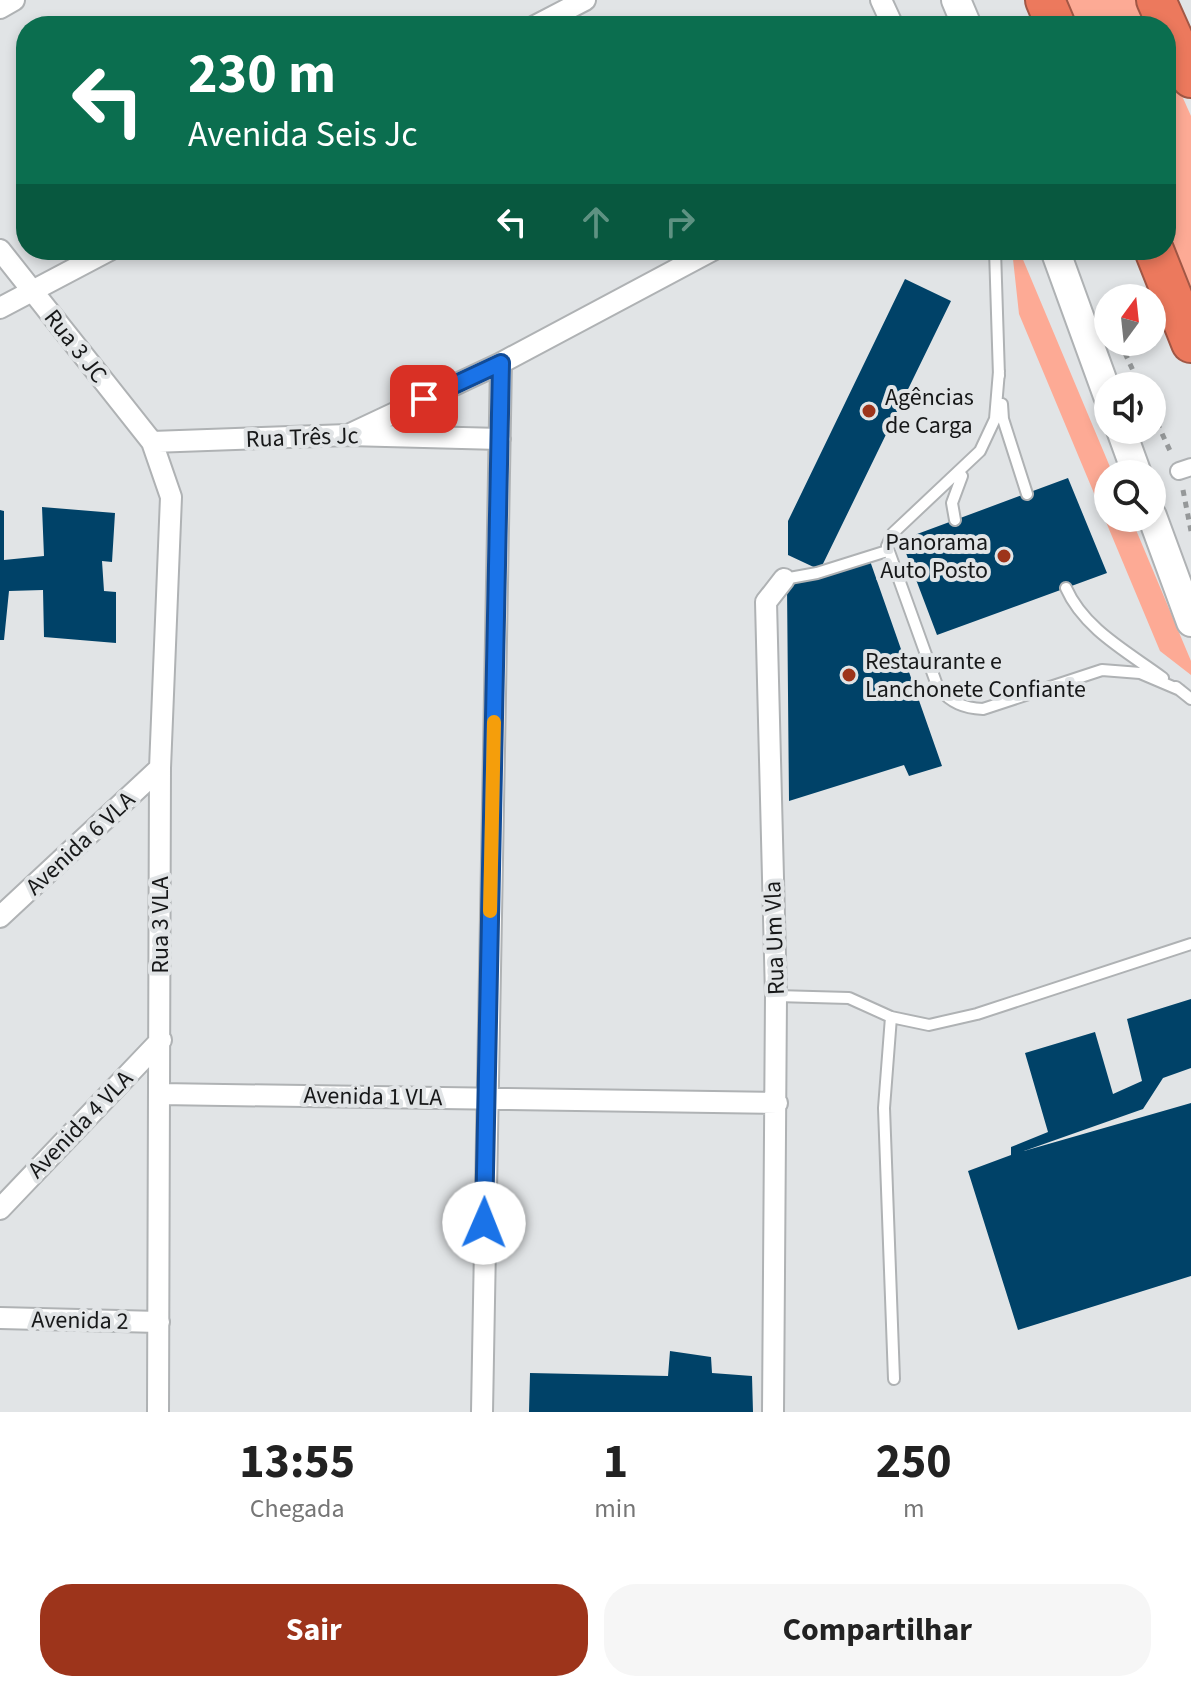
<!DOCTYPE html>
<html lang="pt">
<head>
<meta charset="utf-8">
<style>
  :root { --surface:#fff; --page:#f6f6f6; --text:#222; --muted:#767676; --accent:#9d341b }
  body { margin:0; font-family:"Source Sans 3",sans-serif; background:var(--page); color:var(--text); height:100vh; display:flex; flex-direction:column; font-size:30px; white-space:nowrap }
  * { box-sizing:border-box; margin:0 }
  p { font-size:26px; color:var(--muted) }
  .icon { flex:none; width:44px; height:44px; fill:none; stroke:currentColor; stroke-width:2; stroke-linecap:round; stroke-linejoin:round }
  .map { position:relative; height:1412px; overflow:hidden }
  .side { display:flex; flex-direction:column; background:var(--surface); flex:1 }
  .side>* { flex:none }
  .guide { position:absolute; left:16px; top:16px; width:1160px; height:244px; border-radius:32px; box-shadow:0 4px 12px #0003; background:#0b6e4f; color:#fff; overflow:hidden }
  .needle { width:52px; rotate:15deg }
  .controls { position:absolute; left:1094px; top:284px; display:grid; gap:16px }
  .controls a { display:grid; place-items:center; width:72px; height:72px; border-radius:50%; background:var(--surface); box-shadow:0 4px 12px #0003; font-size:40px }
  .pin { position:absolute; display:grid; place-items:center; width:68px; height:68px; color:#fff; margin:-34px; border-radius:16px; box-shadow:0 4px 12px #0006 }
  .me { position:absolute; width:88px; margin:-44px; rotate:1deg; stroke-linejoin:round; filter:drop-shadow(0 0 6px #0008) }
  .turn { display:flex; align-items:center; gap:28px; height:168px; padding:0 40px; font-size:36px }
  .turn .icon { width:104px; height:104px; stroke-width:2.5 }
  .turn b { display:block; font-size:56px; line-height:68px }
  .lanes { display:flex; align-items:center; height:76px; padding:0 40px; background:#0003; justify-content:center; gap:40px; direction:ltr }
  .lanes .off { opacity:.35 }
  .eta { display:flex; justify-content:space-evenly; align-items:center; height:136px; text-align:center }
  .eta b { font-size:48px; font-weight:700; line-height:56px }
  .primary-button { display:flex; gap:16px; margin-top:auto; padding:16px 40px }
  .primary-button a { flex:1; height:92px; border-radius:32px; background:var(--accent); color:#fff; font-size:32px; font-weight:700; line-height:92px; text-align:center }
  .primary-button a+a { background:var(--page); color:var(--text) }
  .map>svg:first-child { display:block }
  .green { fill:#fdaa95 }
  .building { fill:#004268 }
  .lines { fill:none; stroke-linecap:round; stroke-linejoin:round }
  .service-casing { stroke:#afb2b4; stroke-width:14 }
  .pedestrian-casing { stroke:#afb2b4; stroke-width:20 }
  .minor-casing { stroke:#afb2b4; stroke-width:24 }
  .secondary-casing { stroke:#afb2b4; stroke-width:32 }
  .motorway-casing { stroke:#a15745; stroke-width:42 }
  .path { stroke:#959899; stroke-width:5; stroke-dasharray:6 6; stroke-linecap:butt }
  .service { stroke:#fff; stroke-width:10 }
  .pedestrian { stroke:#fff; stroke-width:16 }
  .minor { stroke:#fff; stroke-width:20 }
  .secondary { stroke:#fff; stroke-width:28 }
  .motorway { stroke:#ec795d; stroke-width:38 }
  .route-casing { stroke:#114b97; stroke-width:20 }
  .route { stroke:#1a73e8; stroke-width:14 }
  .slow { stroke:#f59e0b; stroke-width:14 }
  .poi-dot { fill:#9d341b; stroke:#e1e4e6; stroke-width:3 }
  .labels { text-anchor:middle; stroke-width:8; stroke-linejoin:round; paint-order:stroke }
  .street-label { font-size:24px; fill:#171819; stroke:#e1e4e6 }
  .poi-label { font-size:24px; fill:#171819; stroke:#e1e4e6; text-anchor:start }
</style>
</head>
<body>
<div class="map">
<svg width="1191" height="1412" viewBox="0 0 1191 1412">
  <rect width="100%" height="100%" fill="#e1e4e6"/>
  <path class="green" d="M 1059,0 L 1140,0 L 1151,26 L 1070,26 Z
    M 1166,60 L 1191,116 L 1191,304 L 1166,247 Z
    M 1012,250 L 1019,250 L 1113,474 L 1108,474 L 1108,518 L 1131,518 L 1191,661 L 1191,675 L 1160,651 L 1019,314 Z"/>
  <path class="building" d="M 905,279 L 951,301 L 820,570 L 788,555 L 788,521 Z
    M 1068,478 L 1107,573 L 937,635 L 901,540 Z
    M 42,507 L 115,513 L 112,562 L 102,561 L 104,591 L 116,592 L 116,643 L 44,637 L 43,590 L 9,591 L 4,640 L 0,640 L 0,510 L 4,511 L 4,560 L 44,556 Z
    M 869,558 L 942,766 L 909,776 L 904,765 L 789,801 L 787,586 Z
    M 1191,999 L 1191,1068 L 1163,1078 L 1143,1109 L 1024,1151 L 1191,1103 L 1191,1276 L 1018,1330 L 968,1171 L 1011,1155 L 1011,1147 L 1048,1132 L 1025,1053 L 1095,1032 L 1113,1094 L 1142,1081 L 1127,1019 Z
    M 670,1351 L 711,1357 L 712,1373 L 752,1376 L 753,1412 L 529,1412 L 530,1373 L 668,1376 Z"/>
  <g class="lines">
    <defs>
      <path id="service" d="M 995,250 L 999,376
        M 999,371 L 995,419 L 980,451 L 893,533 L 887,546 L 938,688 C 952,703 963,708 983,709 L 1102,670 L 1140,673 L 1180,690
        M 1002,404 L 1003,419 L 1027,494
        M 955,520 L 952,503 L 962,476
        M 784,579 L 817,573 L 887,551
        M 1066,588 C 1084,629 1128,652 1163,678
        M 1176,687 L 1191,699
        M 776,996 L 849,998 L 891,1017 L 929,1025 L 977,1014 L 1191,944
        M 891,1017 L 884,1108 L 894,1379"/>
      <path id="pedestrian" d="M 1179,471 L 1191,467"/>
      <path id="minor" d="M 881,0 L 893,26
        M 0,8 L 14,0
        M 535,26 L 585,0
        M 0,250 L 152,442 L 171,497 L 160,768 L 158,1412
        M 0,308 L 110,250
        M 348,435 L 501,363 L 713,250
        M 152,442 L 348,435 L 500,439
        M 0,917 L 160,768
        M 160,1094 L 777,1103
        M 0,1209 L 161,1040
        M 0,1318 L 159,1322
        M 482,1412 L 501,363
        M 773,1412 L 776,996 L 766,602 L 784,579"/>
      <path id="secondary" d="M 956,0 L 967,26
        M 1055,250 L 1108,396
        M 1121,430 L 1137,474
        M 1152,516 L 1191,622"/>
      <path id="motorway" d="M 1045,0 L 1056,26
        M 1156,0 L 1191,78
        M 1154,250 L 1191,343"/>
    </defs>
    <use href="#service" class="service-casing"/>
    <use href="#pedestrian" class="pedestrian-casing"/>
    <use href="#minor" class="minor-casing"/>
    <use href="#secondary" class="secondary-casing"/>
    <use href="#motorway" class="motorway-casing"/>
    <path class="path" d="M 1120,342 L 1140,386
      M 1152,412 L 1172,455
      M 1183,490 L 1191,531"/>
    <use href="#service" class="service"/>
    <use href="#pedestrian" class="pedestrian"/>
    <use href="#minor" class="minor"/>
    <use href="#secondary" class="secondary"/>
    <use href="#motorway" class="motorway"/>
  </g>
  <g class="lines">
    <defs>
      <path id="route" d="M 424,399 L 501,363 L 484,1223"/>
    </defs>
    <use href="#route" class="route-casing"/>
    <use href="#route" class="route"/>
    <path class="slow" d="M 490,911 L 494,722"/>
  </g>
  <g class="poi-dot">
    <circle cx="869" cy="411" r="8"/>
    <circle cx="1004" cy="556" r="8"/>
    <circle cx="849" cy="675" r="8"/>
  </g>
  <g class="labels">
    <g class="street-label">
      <text transform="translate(76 346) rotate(52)" y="8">Rua 3 JC</text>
      <text transform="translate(302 437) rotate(-2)" y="8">Rua Três Jc</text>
      <text transform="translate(80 843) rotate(-43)" y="8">Avenida 6 VLA</text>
      <text transform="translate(160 925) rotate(-90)" y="8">Rua 3 VLA</text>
      <text transform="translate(774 938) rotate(-92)" y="8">Rua Um Vla</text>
      <text transform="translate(373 1096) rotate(1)" y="8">Avenida 1 VLA</text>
      <text transform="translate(80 1124) rotate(-46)" y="8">Avenida 4 VLA</text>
      <text transform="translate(80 1320) rotate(1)" y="8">Avenida 2</text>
    </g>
    <g class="poi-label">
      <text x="885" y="405">Agências<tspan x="885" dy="28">de Carga</tspan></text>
      <text x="988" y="550" text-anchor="end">Panorama<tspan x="988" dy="28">Auto Posto</tspan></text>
      <text x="865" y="669">Restaurante e<tspan x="865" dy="28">Lanchonete Confiante</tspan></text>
    </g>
  </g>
</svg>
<div class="controls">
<a><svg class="needle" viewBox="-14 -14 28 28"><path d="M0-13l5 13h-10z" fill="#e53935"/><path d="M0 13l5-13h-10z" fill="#767676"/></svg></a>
<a><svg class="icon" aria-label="sound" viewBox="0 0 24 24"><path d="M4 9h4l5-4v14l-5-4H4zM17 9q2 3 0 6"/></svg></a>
<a><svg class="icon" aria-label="search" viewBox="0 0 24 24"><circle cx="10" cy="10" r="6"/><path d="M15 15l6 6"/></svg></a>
</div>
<div class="pin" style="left:424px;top:399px;background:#d93025"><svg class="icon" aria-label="arrive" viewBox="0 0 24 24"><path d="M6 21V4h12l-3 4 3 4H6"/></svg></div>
<svg class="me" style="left:484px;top:1223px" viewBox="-20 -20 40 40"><circle r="19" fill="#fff"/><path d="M0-13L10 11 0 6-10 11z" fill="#1a73e8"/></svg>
<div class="guide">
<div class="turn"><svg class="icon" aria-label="left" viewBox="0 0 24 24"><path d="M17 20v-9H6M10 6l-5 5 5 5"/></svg><div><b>230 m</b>Avenida Seis Jc</div></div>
<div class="lanes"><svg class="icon" aria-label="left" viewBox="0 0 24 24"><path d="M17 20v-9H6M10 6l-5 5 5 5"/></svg><svg class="icon off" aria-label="ahead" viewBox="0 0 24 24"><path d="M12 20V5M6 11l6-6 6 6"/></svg><svg class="icon off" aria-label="right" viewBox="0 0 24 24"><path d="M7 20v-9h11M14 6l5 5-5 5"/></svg></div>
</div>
</div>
<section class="side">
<div class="eta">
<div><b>13:55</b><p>Chegada</p></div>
<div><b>1</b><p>min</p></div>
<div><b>250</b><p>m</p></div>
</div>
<div class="primary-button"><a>Sair</a><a>Compartilhar</a></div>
</section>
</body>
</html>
